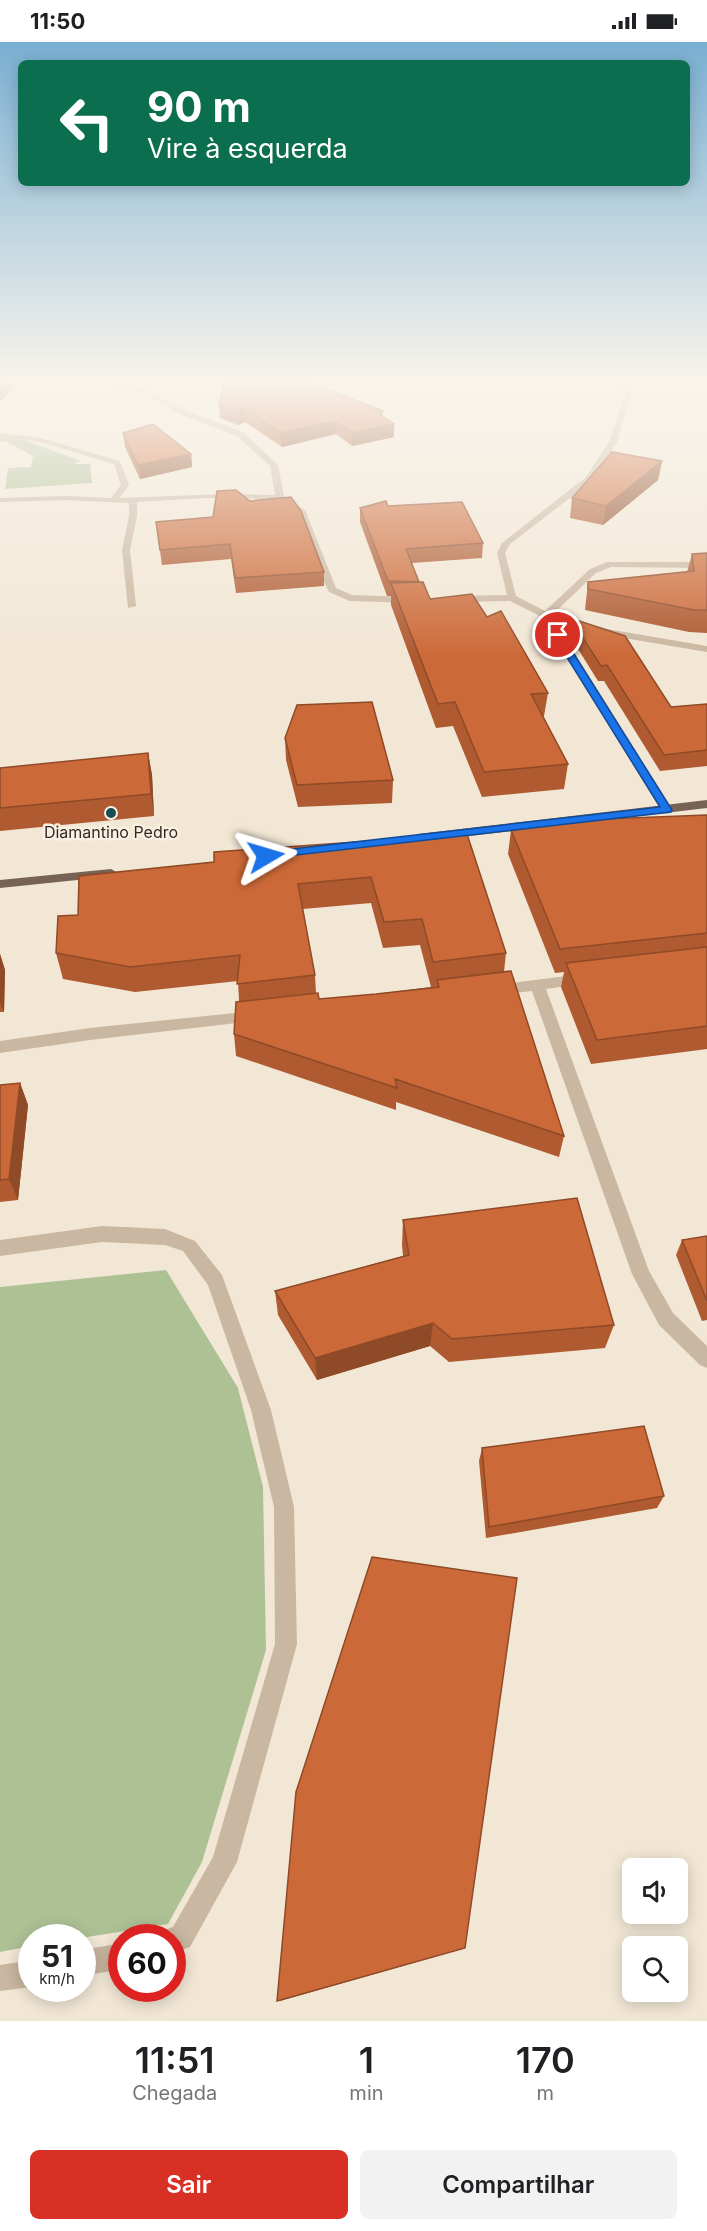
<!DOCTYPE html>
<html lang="pt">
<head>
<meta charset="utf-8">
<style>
  :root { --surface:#fff; --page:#f2f2f2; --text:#202124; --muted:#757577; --accent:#d93025 }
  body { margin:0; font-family:Inter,sans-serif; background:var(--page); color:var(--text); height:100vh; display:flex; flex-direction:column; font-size:22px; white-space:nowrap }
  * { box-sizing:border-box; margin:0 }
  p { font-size:20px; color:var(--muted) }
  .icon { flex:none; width:33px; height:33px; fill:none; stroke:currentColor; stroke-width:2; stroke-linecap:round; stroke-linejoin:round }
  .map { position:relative; height:1979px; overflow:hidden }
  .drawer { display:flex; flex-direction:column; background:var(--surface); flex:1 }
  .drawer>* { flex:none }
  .banner { position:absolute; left:18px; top:18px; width:672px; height:126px; border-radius:9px; box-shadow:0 3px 15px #0003; background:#0b6e4f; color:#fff; overflow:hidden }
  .controls { position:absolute; left:622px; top:1816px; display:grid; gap:12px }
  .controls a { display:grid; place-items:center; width:66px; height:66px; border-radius:9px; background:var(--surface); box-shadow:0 3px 15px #0003; font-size:30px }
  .speed { position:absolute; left:18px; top:1882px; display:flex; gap:12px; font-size:30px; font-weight:700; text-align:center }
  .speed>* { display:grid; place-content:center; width:78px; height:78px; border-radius:50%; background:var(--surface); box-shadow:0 3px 15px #0003; line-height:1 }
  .speed small { font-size:15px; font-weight:400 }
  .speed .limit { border:9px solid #d22; background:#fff; color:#111 }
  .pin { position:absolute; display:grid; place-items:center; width:51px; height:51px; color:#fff; margin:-26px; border:3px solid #fff; border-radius:50%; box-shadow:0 2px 6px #0007 }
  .me { position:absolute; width:66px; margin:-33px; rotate:83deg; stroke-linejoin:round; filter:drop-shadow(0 0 4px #0008) }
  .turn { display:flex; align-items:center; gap:21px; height:126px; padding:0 30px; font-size:27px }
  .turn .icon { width:78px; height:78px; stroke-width:2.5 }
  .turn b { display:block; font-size:42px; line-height:51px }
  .eta { display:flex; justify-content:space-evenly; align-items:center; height:102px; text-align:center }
  .eta b { font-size:36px; font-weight:600; line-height:42px }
  .cta { display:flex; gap:12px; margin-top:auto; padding:12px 30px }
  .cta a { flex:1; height:69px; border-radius:9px; background:var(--accent); color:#fff; font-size:24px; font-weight:600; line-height:69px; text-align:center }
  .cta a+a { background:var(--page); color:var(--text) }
  .status { display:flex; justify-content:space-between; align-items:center; height:42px; padding:0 30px; background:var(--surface); direction:ltr }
  .status svg { height:16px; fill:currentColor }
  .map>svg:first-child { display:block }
  .green { fill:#aec195 }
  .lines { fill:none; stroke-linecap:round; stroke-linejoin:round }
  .street { fill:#cab7a1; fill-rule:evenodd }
  .primary { fill:#776354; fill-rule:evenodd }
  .wall { fill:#af5a30; fill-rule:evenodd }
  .shaded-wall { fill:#8f4a27 }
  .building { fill:#cc6938; stroke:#8f4a27; stroke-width:1.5 }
  .route { fill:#1a73e8; stroke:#114b97; stroke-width:1.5 }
  .poi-dot { fill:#184d56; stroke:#faf0e1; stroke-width:2 }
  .labels { text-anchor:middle; stroke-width:5; stroke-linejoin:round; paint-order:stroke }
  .poi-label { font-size:16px; fill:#342a24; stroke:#faf0e1 }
</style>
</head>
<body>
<div class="status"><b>11:50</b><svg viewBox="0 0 49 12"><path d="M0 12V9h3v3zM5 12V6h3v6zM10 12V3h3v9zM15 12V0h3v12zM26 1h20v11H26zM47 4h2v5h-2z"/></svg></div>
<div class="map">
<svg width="707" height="1979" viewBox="0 0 707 1979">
  <rect width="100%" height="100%" fill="#f2e7d5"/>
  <path class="green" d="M 0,395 L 24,398 L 81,419 L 73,422 L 90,422 L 92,441 L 5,447 L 8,426 L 31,425 L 33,414 L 7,400 L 0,399 Z
    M 166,1228 L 238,1346 L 263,1445 L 266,1608 L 202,1820 L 168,1882 L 81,1896 L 32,1896 L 31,1904 L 0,1910 L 0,1245 Z"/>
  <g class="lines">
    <path class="street" d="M 93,338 L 106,338 L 148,349 L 190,370 L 243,390 L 278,423 L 284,455 L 305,468 L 336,546 L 352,553 L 410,555 L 415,558 L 410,561 L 350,559 L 329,550 C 320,534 305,477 296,469 C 274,447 170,459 137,460 L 137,474 L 130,508 L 136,564 L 128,566 L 122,508 L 129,474 L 129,461 L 65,458 L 0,460 L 0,456 L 65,454 L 111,456 L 121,443 L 114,422 L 40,400 L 0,395 L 0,391 L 41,396 L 120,419 L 129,443 L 119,456 L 226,452 L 275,453 L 270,424 L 237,394 L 184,374 L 144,352 Z
      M 621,338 L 628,338 L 631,353 L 617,400 L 592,439 L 510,502 L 505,511 L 516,554 L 545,569 L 590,527 L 607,520 L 707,520 L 707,526 L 611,525 L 596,531 L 553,572 L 607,587 L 707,604 L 707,610 L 606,593 L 554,578 L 673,768 L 667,772 L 661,768 L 542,575 L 510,559 L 455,560 L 450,557 L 455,554 L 507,553 L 497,511 L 502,501 L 586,435 L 609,400 L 625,353 Z
      M 582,932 L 589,937 L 587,941 L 546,947 L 649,1229 L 673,1271 L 707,1304 L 707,1326 L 700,1323 L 659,1283 L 632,1232 L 532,949 L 496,953 L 489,948 L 496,943 Z
      M 254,969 L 259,970 L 261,974 L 259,978 L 254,979 L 90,998 L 0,1011 L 0,999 L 90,986 Z
      M 102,1184 L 165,1187 L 195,1199 L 222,1233 L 271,1368 L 294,1465 L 297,1602 L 237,1820 L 190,1905 L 172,1911 L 172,1896 L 160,1896 L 163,1889 L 173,1885 L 213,1815 L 275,1602 L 274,1465 L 251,1368 L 208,1243 L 183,1209 L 165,1203 L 102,1200 L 0,1214 L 0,1198 Z
      M 122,1901 L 122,1927 L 82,1934 L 82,1908 Z
      M 32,1918 L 32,1945 L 0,1949 L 0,1923 Z"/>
    <path class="primary" d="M 707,758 L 707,766 L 418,800 L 412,796 L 418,792 Z
      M 111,827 L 118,831 L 116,834 L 0,846 L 0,838 Z"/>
  </g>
  <path class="wall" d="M 219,363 L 382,375 L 394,382 L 394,395 L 352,404 L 336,392 L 282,405 L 245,380 L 238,383 L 220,376 Z
    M 123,391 L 191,412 L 192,425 L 140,437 L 125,405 Z
    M 662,419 L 658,438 L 603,483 L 570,476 L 572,456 Z
    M 388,464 L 483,501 L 482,516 L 412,521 L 419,540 L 430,557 L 487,575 L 548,651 L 544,674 L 543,674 L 568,722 L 564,747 L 482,755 L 453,684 L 436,686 L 391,563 L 391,554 L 387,554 L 360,480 L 360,466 Z
    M 213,475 L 324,530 L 324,544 L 236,551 L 231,517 L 162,523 L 156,480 Z
    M 707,511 L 707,591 L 689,590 L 585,568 L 588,540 L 687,530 L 692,512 Z
    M 570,576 L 671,665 L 707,662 L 707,724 L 660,729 L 604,639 L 598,639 L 568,591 Z
    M 285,696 L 393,738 L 392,761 L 298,765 L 286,718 Z
    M 148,711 L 152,733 L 154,774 L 0,789 L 0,726 Z
    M 707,773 L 707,1007 L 591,1022 L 561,945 L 564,930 L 555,931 L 508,812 L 511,788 Z
    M 467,792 L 506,911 L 504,930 L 564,1094 L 559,1115 L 396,1060 L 396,1068 L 236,1014 L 234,992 L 239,959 L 238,939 L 135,950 L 63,937 L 56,911 L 78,873 ZM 371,861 L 383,906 L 420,903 L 431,945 L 376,952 L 319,957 L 316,951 L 315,933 L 303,867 Z
    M 0,912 L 5,928 L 4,970 L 0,970 Z
    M 20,1041 L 28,1063 L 18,1158 L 0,1160 L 0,1043 Z
    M 403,1178 L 614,1283 L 605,1306 L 449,1320 L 430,1304 L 317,1338 L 278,1273 L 275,1249 L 403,1214 L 402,1203 Z
    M 707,1194 L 707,1278 L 702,1279 L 676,1213 L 682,1198 Z
    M 482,1406 L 664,1454 L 657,1466 L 486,1496 L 479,1419 Z"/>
  <path class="shaded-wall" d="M 1,338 L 12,338 L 14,345 L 0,360 L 0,339 Z
    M 244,367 L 245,380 L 238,383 L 237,370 Z
    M 383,369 L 382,382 L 376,370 Z
    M 335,379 L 336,392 L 282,405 L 281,391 Z
    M 394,382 L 394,395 L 352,404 L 352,391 Z
    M 191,412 L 192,425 L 140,437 L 138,423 Z
    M 662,419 L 658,438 L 603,483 L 606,464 Z
    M 148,711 L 152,733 L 154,774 L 151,752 Z
    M 0,912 L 5,928 L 4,970 L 0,960 Z
    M 20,1041 L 28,1063 L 18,1158 L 9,1137 Z
    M 433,1281 L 430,1304 L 317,1338 L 315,1316 Z
    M 465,1906 L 280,1959 L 277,1959 Z"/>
  <path class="building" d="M 224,338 L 303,338 L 383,369 L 376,370 L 394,382 L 352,391 L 335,379 L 281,391 L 244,367 L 237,370 L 219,363 Z
    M 153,382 L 191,412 L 138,423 L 123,391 Z
    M 612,410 L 662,419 L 606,464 L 572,456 Z
    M 236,448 L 250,459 L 291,455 L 301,469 L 324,530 L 235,536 L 230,502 L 160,508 L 156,480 L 213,475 L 217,449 Z
    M 386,459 L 388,464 L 462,460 L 483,501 L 406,507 L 419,540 L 388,539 L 360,466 Z
    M 707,511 L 707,568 L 694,568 L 588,547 L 588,540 L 694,529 L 692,512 Z
    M 423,540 L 430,557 L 472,552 L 487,575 L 501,569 L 548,651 L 531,652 L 568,722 L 484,730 L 455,660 L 438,662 L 391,541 Z
    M 570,576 L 625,594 L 671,665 L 707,662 L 707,708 L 664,713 L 607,623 L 601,624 Z
    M 372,660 L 393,738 L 297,743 L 285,696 L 297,663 Z
    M 148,711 L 151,752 L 0,766 L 0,726 Z
    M 707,773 L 707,891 L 560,907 L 511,788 L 604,777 Z
    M 467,792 L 506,911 L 433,920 L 422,877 L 384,880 L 371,835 L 298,842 L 315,933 L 237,942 L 240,913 L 130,925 L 56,911 L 58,874 L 78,873 L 79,834 L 214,820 L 214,810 Z
    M 707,905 L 707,984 L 597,998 L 566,921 Z
    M 511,929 L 564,1094 L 395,1037 L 397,1046 L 234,992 L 236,960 L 318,951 L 319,957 L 376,952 L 439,945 L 437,938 Z
    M 20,1041 L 9,1137 L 0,1138 L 0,1043 Z
    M 577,1156 L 614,1283 L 452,1297 L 433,1281 L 315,1316 L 275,1249 L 409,1213 L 403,1178 Z
    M 707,1194 L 707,1259 L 682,1198 Z
    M 644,1384 L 664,1454 L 489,1485 L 482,1406 Z
    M 372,1515 L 517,1536 L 465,1906 L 277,1959 L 296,1750 Z"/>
  <linearGradient id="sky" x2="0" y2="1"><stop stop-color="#79afd2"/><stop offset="0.55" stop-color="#f9f4ec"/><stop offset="1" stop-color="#f9f4ec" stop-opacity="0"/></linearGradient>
  <rect width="707" height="615" fill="url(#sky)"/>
  <path class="route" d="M 554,591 L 562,593 L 672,768 L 671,770 L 262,817 L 262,811 L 266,810 L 660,765 L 553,593 Z"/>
  <circle class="poi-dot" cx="111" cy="771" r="6"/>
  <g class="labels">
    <g class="poi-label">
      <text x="111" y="796">Diamantino Pedro</text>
    </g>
  </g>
</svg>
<div class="controls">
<a><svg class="icon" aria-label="sound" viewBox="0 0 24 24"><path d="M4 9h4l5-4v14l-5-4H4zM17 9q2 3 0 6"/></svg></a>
<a><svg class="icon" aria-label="search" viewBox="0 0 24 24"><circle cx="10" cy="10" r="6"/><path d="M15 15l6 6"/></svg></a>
</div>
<div class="speed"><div>51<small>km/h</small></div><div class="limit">60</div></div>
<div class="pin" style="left:558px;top:593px;background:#d93025"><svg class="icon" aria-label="arrive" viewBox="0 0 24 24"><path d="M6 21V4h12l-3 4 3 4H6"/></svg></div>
<svg class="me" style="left:266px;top:814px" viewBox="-20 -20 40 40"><path d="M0-17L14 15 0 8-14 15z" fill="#1a73e8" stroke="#fff" stroke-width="4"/></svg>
<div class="banner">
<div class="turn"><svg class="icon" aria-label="left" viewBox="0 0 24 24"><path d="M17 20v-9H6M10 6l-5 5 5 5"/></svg><div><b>90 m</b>Vire à esquerda</div></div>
</div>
</div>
<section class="drawer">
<div class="eta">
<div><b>11:51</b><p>Chegada</p></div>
<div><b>1</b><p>min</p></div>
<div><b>170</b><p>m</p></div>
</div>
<div class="cta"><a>Sair</a><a>Compartilhar</a></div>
</section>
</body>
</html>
